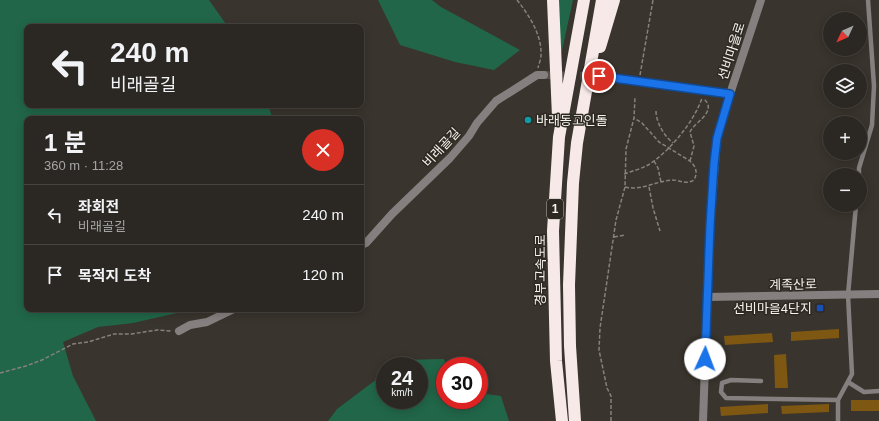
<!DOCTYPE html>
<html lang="ko">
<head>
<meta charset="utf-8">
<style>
  :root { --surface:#2b2722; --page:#332f2a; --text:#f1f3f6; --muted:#a6a5a5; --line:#474440 }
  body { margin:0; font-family:Arial,"Noto Sans KR",sans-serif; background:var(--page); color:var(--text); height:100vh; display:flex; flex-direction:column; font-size:15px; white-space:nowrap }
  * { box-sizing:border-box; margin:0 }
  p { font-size:13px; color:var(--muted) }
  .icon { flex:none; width:22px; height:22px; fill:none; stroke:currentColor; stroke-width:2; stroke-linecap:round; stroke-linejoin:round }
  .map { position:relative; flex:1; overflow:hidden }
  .drawer { position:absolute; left:24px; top:116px; width:340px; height:196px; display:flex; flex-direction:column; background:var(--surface); border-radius:8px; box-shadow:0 2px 10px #0003,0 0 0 1px var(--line) }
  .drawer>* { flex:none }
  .guide { position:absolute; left:24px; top:24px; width:340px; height:84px; border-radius:8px; box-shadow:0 2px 10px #0003,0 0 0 1px var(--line); background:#2b2722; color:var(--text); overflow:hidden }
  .needle { width:26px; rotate:226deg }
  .tools { position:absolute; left:823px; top:12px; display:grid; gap:8px }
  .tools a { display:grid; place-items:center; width:44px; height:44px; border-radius:50%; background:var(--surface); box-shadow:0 2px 10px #0003,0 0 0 1px var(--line); font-size:20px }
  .speed { position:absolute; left:376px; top:357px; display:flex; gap:8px; font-size:20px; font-weight:700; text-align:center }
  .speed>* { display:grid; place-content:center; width:52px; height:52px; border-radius:50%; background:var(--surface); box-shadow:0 2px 10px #0003,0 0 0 1px var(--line); line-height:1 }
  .speed small { font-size:10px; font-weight:400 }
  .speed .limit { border:6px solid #d22; background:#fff; color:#111 }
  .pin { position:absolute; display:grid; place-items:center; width:34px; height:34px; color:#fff; margin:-17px; border:2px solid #fff; border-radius:50%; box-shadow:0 1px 4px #0007 }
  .me { position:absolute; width:44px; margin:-22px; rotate:2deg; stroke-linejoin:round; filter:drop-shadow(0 0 3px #0008) }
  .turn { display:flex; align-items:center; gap:14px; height:84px; padding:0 20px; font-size:18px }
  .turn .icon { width:52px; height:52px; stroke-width:2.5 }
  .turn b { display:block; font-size:28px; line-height:34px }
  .round { display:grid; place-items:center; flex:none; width:42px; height:42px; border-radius:21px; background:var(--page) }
  .headline { display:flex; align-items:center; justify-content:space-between; height:68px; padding:0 20px }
  h1 { font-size:24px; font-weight:700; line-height:30px }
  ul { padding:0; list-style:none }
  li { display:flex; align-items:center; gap:12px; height:60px; padding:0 20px; border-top:1px solid var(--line) }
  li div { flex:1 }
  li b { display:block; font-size:15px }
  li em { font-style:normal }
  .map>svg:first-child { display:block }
  .green { fill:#216648 }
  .building { fill:#7e5712 }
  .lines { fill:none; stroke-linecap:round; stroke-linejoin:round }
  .street-tunnel { stroke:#55514a; stroke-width:8; stroke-dasharray:8 4; stroke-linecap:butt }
  .path { stroke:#86827c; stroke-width:1.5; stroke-dasharray:4 2; stroke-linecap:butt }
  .lane { stroke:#85807f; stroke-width:4.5 }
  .street { stroke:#85807f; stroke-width:8 }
  .highway { stroke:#f6e9e7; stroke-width:12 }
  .route-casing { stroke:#114b97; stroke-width:10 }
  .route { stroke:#1a73e8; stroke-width:7 }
  .culture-dot { fill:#0f9aa8; stroke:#2e2a23; stroke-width:1.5 }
  .transit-dot { fill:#1a4fb4; stroke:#2e2a23; stroke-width:1.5 }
  .labels { text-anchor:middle; stroke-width:3; stroke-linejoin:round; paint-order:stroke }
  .shield { fill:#2e2a23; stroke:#bab7b1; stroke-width:1 }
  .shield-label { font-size:12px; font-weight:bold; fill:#f6f3ee }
  .street-label { font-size:13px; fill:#f6f3ee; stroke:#2e2a23 }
  .poi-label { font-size:13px; fill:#f6f3ee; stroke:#2e2a23; text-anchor:start }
</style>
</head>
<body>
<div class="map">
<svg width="879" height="421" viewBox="0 0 879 421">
  <rect width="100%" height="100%" fill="#39342d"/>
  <path class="green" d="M 0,0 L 209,0 L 228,27 L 27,27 L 27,105 L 268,105 L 273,119 L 27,119 L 27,309 L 192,309 L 186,311 L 133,323 L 98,327 L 63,342 L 73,376 L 96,421 L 0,421 Z
    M 378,0 L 432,0 L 441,7 L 520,50 L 494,70 L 455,62 L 400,45 Z
    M 557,0 L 573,0 L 561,55 Z
    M 444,359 L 447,366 L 445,366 L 445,400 L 479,400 L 479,393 L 501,396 L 509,421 L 328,421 L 337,409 L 385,373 L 385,400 L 419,400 L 419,366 L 394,366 L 402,360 Z"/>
  <path class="building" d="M 839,329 L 839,338 L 791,341 L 791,332 Z
    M 772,333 L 773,342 L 725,345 L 724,336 Z
    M 786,354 L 788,388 L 775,388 L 774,355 Z
    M 851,400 L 879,400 L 879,411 L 851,411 Z
    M 768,404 L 768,413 L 721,416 L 720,407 Z
    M 829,404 L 829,412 L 782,414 L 781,406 Z"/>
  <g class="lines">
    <path class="street-tunnel" d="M 544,75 L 592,76"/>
    <path class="path" d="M 517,0 C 529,15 542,35 541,55 C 541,59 539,64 538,68
      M 640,75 L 653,0
      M 656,111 C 656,122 664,136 673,143
      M 654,161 L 658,168 L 661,182
      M 690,161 L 694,146 L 690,132 L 691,130 C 697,121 717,111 704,99
      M 624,174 C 632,171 641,169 648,165 C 669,152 694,122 702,98
      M 625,187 C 642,191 656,181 672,180 C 680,180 686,185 694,180 C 698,172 696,167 690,161 L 659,142 L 642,123 L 634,118
      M 649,187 L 653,208 L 660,231
      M 614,237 L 625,235
      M 0,373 L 26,366 L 42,360 L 73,344 L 88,342 L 114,334 L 131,334 L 157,330 L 171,331
      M 611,421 L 611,396 L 607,388 L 599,350 L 600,328 L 616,220 L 625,187 L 626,149 L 634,118 L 635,97"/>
    <path class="lane" d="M 859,175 L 859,168 L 872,125 L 874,86 L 868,0
      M 761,381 L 731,380 L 722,383 L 721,392 L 726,398 L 838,400
      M 848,382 L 864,392 L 879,391
      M 838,421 L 838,400 L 852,374 L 848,295 L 856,205"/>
    <path class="street" d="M 599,76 L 730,94
      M 361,245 L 366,243 L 392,214 L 450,158 L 469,136 L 477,123 L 496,101 L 537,75 L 544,75
      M 707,297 L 879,294
      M 179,331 L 190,325 L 207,322 L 234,309
      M 703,421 L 710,226 L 717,138 L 730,94 L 761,0"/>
    <path class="highway" d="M 553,0 L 558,117
      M 600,47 L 614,0
      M 562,421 L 556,361 L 553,231 L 559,137 L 584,0
      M 575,421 L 570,346 L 569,285 L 573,183 L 577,143 L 602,0"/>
  </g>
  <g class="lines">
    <defs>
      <path id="route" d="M 599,76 L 730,94 L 717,138 L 714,164 L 710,226 L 705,359"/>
    </defs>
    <use href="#route" class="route-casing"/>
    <use href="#route" class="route"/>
  </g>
  <circle class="culture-dot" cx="528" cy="120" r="4"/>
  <rect class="transit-dot" x="816" y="304" width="8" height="8" rx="2"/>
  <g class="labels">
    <rect class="shield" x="547" y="199" width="16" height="20" rx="3"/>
    <g class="shield-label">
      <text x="555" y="213">1</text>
    </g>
    <g class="street-label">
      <text transform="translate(731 51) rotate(-72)" y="5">선비마을로</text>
      <text transform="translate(441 147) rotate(-47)" y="5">비래골길</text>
      <text transform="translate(540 270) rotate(-90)" y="5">경부고속도로</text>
      <text transform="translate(793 284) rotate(-1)" y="5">계족산로</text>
    </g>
    <g class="poi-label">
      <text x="536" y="125">바래동고인돌</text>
      <text x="812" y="313" text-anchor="end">선비마을4단지</text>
    </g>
  </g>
</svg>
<div class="tools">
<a><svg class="needle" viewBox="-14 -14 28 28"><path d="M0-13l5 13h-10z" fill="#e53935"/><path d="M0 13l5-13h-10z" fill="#a6a5a5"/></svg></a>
<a><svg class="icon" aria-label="layers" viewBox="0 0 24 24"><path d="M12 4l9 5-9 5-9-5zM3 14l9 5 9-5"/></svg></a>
<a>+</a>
<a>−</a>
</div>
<div class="speed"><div>24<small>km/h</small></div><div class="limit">30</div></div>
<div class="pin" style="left:599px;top:76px;background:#d93025"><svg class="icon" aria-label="arrive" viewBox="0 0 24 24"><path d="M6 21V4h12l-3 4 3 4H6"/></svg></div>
<svg class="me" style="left:705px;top:359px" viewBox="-20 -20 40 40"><circle r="19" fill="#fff"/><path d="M0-13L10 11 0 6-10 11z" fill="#1a73e8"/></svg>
<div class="guide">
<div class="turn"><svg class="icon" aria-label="left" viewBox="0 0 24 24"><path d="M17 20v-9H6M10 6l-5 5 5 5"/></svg><div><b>240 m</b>비래골길</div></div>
</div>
<section class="drawer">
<div class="headline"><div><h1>1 분</h1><p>360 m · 11:28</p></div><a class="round" style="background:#d93025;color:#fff"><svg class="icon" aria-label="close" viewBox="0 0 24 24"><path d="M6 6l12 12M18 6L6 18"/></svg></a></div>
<ul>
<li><svg class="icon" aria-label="left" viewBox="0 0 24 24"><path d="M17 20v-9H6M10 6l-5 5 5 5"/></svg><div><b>좌회전</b><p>비래골길</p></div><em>240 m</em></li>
<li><svg class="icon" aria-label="arrive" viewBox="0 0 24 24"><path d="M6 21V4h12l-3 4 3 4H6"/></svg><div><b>목적지 도착</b></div><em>120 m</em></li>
</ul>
</section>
</div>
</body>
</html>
